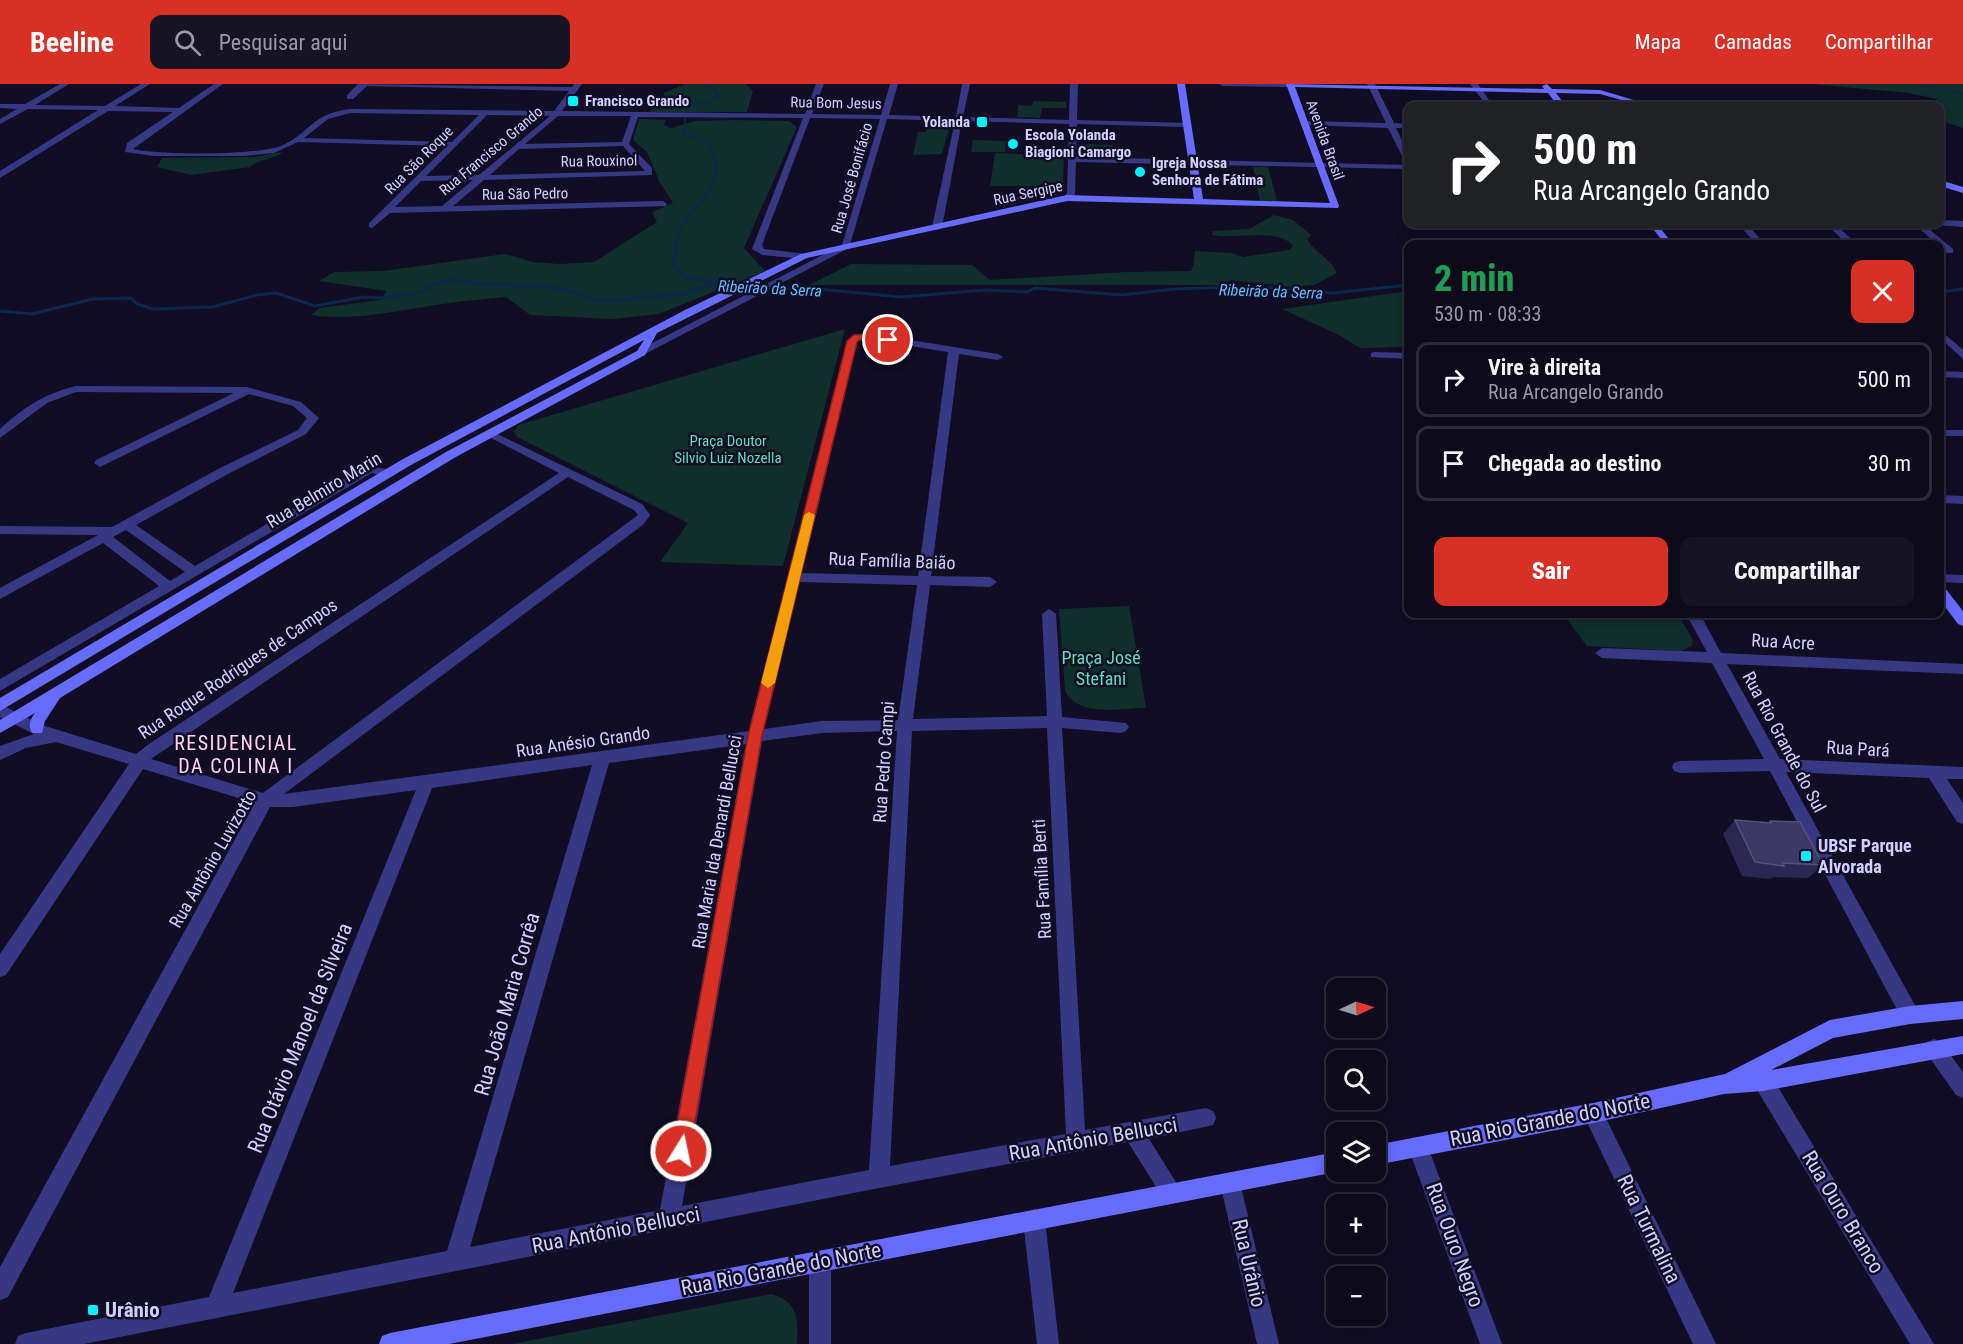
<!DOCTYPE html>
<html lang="pt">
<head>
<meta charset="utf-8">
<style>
  :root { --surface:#0c0a1b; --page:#151324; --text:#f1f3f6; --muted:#9a9aa3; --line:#2c2b3a; --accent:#d93025 }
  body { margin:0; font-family:"Roboto Condensed",sans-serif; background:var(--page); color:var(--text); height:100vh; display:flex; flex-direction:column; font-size:22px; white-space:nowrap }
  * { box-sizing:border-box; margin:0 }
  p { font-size:20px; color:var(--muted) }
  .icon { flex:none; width:33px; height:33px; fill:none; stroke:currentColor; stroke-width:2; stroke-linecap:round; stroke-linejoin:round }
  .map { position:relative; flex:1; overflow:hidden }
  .side { position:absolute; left:1404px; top:156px; width:540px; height:378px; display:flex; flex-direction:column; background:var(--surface); border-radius:12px; box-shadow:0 3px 15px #0003,0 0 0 2px var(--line) }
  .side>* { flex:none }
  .hud { position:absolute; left:1404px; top:18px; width:540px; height:126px; border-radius:12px; box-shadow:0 3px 15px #0003,0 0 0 2px var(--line); background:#202124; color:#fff; overflow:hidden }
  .needle { width:39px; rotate:86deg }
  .tools { position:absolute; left:1326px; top:894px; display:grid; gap:12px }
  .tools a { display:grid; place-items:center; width:60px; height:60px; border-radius:12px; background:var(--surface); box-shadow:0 3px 15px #0003,0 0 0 2px var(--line); font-size:30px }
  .pin { position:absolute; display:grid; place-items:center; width:51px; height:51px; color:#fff; margin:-26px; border:3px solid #fff; border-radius:50%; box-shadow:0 2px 6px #0007 }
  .me { position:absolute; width:66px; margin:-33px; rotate:10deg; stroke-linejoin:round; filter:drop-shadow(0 0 4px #0008) }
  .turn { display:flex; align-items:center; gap:21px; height:126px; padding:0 30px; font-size:27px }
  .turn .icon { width:78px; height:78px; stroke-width:2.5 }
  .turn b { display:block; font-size:42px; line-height:51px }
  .round { display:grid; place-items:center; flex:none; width:63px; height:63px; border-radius:12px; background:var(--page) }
  .summary { display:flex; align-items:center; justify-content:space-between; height:102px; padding:0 30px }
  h1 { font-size:36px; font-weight:800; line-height:45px; color:#1e9e55 }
  .cta { display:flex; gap:12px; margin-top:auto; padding:12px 30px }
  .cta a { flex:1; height:69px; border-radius:12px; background:var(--accent); color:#fff; font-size:24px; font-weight:800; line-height:69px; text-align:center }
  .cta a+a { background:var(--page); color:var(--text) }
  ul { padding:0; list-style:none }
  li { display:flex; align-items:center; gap:18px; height:75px; margin:0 12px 9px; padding:0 18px; border:3px solid var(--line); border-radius:12px }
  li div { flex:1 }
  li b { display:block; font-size:22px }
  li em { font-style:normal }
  header { display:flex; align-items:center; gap:36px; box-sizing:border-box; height:84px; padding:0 30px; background:var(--accent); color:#fff }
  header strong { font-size:28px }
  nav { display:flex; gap:33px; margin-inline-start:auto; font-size:21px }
  .search { width:420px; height:54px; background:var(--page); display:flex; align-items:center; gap:15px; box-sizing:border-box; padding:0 21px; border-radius:12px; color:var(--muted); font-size:22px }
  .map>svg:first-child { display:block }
  .green { fill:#102e2b }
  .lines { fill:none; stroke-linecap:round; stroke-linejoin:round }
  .stream-far1 { stroke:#0b274a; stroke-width:2 }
  .stream { stroke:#0b274a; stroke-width:3 }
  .street { fill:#373884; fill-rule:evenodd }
  .secondary { fill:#676cff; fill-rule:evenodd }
  .wall { fill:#2c2652 }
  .building { fill:#3e3865; stroke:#55507d; stroke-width:1.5 }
  .route { fill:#d93025; stroke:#8d1f18; stroke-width:1.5 }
  .slow { fill:#f59e0b }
  .poi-dot { fill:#00f1fb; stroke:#100d24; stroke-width:2 }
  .labels { text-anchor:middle; stroke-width:5; stroke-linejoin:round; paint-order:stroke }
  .far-poi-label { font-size:15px; font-weight:bold; fill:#d3d0ff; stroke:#100d24; text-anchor:start }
  .far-street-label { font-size:15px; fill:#d3d0ff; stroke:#100d24 }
  .far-park-label { font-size:15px; fill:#58e3b8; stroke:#100d24 }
  .far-water-label { font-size:16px; font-style:italic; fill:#5ebeff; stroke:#100d24 }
  .street-label { font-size:18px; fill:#d3d0ff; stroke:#100d24 }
  .park-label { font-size:18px; fill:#58e3b8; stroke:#100d24 }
  .poi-label { font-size:18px; font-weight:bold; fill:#d3d0ff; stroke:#100d24; text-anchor:start }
  .neighbourhood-label { font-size:20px; letter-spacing:1.5px; fill:#ffd2f1; stroke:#100d24 }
  .near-street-label { font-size:21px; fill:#d3d0ff; stroke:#100d24 }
  .near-poi-label { font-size:21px; font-weight:bold; fill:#d3d0ff; stroke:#100d24; text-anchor:start }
</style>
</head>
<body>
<header>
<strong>Beeline</strong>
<div class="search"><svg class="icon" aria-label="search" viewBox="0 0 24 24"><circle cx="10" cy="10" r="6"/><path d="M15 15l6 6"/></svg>Pesquisar aqui</div>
<nav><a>Mapa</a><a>Camadas</a><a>Compartilhar</a></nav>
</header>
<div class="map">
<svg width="1963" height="1260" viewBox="0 0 1963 1260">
  <rect width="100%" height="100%" fill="#100d24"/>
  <path class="green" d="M 685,0 L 746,0 L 753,7 L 747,28 L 649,28 L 662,18 L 664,9 Z
    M 1812,0 L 1963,0 L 1963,44 L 1948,39 L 1940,30 L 1940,22 L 1932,22 L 1937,15 L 1908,9 Z
    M 1033,17 L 1066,18 L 1066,24 L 1042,24 L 1040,34 L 1017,33 L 1018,21 L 1032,22 Z
    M 639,35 L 666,36 L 664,41 L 671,44 L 695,37 L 731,36 L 789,37 L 797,43 L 744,164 L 765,187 L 659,230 L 613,235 L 530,231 L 506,213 C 488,215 469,216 450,219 C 403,225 358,238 311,231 L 319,224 L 380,216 L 387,207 L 319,197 L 334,188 L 383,187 L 505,170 L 533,178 L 560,180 L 594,178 L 657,138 L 652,128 L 673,119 L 660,99 L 647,68 L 633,56 Z
    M 929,37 L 951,38 L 942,70 L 913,71 L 918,48 L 926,48 Z
    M 973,56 L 1006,57 L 1005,68 L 971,68 Z
    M 1080,60 L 1113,61 L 1114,72 L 1083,71 L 1080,69 Z
    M 283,68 C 271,77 260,74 250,83 L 191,91 L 157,83 L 162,74 L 253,73 Z
    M 995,69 L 1064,72 L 1063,102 L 990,102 Z
    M 1253,83 L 1268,83 L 1277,117 L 1260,117 Z
    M 1274,131 L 1293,136 L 1311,151 L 1307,155 C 1314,168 1330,174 1337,189 L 1314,201 L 1291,203 L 1230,196 L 1225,201 L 809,201 L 851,180 L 972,181 L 990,196 L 1126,188 L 1191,187 L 1194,179 L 1195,167 L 1232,169 L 1243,173 L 1289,166 L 1293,162 C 1279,143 1235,156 1212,151 L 1213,147 L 1249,145 Z
    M 1408,207 L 1408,263 L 1360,264 L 1339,251 L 1282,225 Z
    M 845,245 L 783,482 L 660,478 L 688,439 L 517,353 L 514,348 L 518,341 Z
    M 1129,522 L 1146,624 C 1121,624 1079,634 1065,607 L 1059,525 Z
    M 1563,530 L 1678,530 L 1693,556 L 1692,562 L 1681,567 L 1587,562 Z
    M 771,1210 C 799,1218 798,1235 797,1260 L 512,1260 Z"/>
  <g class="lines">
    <path class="stream-far1" d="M 1921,0 L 1962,10
      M 687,24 L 719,14 L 715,5 L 700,0
      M 677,153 C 688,118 731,108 710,62 L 684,49 L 685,35"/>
    <path class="stream" d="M 677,151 L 674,182 L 687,194 L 716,198
      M 1940,208 L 1963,205
      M 0,227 L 32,230 L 93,215 L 131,214 L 137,220 L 153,225 L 212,223 L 257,211 L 276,209 L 315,222 L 364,213 L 384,214 L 421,208 L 434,200 L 454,196 L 480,200 L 539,202 L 566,206 L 595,216 L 615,217 L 681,210 L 718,198 L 769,207 L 807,204 L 901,213 L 986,206 L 1027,208 L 1035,204 L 1121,211 L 1175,205 L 1234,203 L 1264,203 L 1333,209 L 1408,201"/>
    <path class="street" d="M 60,0 L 69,0 L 35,21 L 105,22 L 141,0 L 150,0 L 115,22 L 179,24 L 214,0 L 223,0 L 133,65 C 158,71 261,72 283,61 C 312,47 311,30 350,25 L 554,27 L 569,7 L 367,2 L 353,15 L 347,15 L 347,11 L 358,0 L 572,3 L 574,0 L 582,0 L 562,27 L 805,30 L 816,0 L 824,0 L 812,30 L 881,31 L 890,0 L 898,0 L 889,31 L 956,33 L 962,0 L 970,0 L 963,33 L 1069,36 L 1070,0 L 1078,0 L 1077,36 L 1188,39 L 1192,41 L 1188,43 L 1077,40 L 1076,73 L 1408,81 L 1408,85 L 1076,78 L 1075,110 L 1067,117 L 1063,114 L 1067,109 L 1069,40 L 962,37 L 942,143 L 937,146 L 932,143 L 955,37 L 887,35 L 849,164 L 641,272 L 636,269 L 637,267 L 842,161 L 880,35 L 810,34 L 762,161 L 764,165 L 807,170 L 809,172 L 804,175 L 762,171 L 752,165 L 803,34 L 638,33 L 629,60 L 652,84 L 652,91 L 484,96 L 453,122 L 663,117 L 667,120 L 666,122 L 390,129 L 372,144 L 369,143 L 369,139 L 447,62 L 298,58 L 274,69 L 244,72 L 154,72 L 125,68 L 127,59 L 173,28 L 108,27 L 0,94 L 0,87 L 98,26 L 28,25 L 0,40 L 0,35 L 17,25 L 0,24 L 0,20 L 25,20 ZM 350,29 L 479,31 L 452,58 L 304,54 L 328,35 ZM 487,31 L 550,32 L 479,91 L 426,92 ZM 558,32 L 631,32 L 622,58 L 525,60 ZM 623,62 L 645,87 L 490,91 L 519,65 ZM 473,96 L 442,122 L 395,123 L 421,97 Z
      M 1219,0 L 1293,0 L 1294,1 L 1290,3 L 1223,2 Z
      M 1367,0 L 1375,0 L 1394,39 L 1408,40 L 1408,44 L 1396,44 L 1408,69 L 1408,78 L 1404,76 L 1388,44 L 1304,41 L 1300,39 L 1304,37 L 1386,39 Z
      M 1470,0 L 1478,0 L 1493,22 L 1487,22 Z
      M 1940,136 L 1963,137 L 1963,143 L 1937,141 Z
      M 1738,140 L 1747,140 L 1765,160 L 1756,160 Z
      M 1826,140 L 1835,140 L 1857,160 L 1847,160 Z
      M 1914,140 L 1923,140 L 1953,165 L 1953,169 L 1947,169 Z
      M 1940,246 L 1963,266 L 1963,275 L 1940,254 Z
      M 866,249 L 998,270 L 1003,273 L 998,276 L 959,270 L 931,492 L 990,493 L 997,498 L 990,503 L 930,501 L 913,635 L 1047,632 L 1042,530 L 1049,525 L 1056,530 L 1062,633 L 1126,639 L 1129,643 L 1126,647 L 1121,649 L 1062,644 L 1085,1046 L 1206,1024 L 1213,1027 L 1216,1034 L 1213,1041 L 1149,1055 L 1179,1103 L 1182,1110 L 1179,1117 L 1172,1120 L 1165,1117 L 1128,1058 L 879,1104 L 84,1260 L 15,1260 L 18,1252 L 26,1249 L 209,1213 L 416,706 L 293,723 L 270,723 L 8,1213 L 0,1216 L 0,1183 L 255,719 L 143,685 L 6,891 L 0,893 L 0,870 L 129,680 L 56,658 L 26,664 L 0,676 L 0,662 L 34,650 L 0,633 L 0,620 L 42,641 L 136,670 L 149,660 L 559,389 L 485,351 L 485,347 L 489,346 L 642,420 L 650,431 L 644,440 L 284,710 L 749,647 L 847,257 L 853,251 ZM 866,255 L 948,268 L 918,492 L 802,489 L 857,258 ZM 568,393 L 634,426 L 638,431 L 263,709 L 151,675 ZM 800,498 L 917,501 L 898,636 L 822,637 L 764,645 ZM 1047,644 L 1066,1050 L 890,1082 L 912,647 ZM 897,647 L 869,1086 L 682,1122 L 762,657 L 822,649 ZM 746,660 L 660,1126 L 470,1163 L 609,679 ZM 592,681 L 447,1167 L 233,1209 L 432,704 Z
      M 1375,268 L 1408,269 L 1408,275 L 1371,273 L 1371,269 Z
      M 1940,287 L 1963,288 L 1963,294 L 1940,293 Z
      M 76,302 L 247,303 L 301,318 L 319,334 L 306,350 L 228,390 L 136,441 L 195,482 L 366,382 L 387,385 L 393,389 L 387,393 L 372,389 L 0,607 L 0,595 L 159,502 L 103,459 L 0,515 L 0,504 L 98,451 L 0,450 L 0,442 L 112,443 L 220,384 L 298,346 L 307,334 L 293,322 L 249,310 L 100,383 L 94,379 L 96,376 L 234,309 L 76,308 L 47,319 L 0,354 L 0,345 C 24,323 44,310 76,302 ZM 126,446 L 185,488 L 170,497 L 113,453 Z
      M 1940,346 L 1963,346 L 1963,352 L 1940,352 Z
      M 1940,411 L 1963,412 L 1963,420 L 1940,419 Z
      M 1940,490 L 1963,491 L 1963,499 L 1940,498 Z
      M 1686,530 L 1700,530 L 1721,569 L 1963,580 L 1963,590 L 1727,580 L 1780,675 L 1963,683 L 1963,695 L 1947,695 L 1963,719 L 1963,740 L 1957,738 L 1929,694 L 1786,688 L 1917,925 L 1919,931 L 1917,937 L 1910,940 L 1903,937 L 1770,687 L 1680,689 L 1674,687 L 1672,683 L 1674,679 L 1680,677 L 1764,675 L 1712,579 L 1602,574 L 1595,569 L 1602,564 L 1707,568 Z
      M 1934,955 L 1941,958 L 1963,988 L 1963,1014 L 1956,1011 L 1927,970 L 1924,964 L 1927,958 Z
      M 1763,987 L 1770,990 L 1934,1260 L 1910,1260 L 1756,1004 L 1753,997 L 1756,990 Z
      M 1593,1019 L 1600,1022 L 1716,1260 L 1693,1260 L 1586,1036 L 1583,1029 L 1586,1022 Z
      M 1418,1053 L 1425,1056 L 1428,1063 L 1502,1260 L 1480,1260 L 1408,1063 L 1411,1056 Z
      M 1230,1089 L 1237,1092 L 1240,1099 L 1279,1260 L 1257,1260 L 1220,1099 L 1223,1092 Z
      M 1034,1125 L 1041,1129 L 1045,1136 L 1059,1260 L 1037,1260 L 1023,1136 L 1027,1129 Z
      M 820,1167 L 828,1170 L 831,1178 L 831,1260 L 809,1260 L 809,1178 L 812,1170 Z"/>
    <path class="secondary" d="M 1177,0 L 1185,0 L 1203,115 L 1330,119 L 1286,0 L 1544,5 L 1542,2 L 1547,0 L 1552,5 L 1600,6 L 1654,22 L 1643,22 L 1600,10 L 1556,9 L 1566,22 L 1558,22 L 1548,9 L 1295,3 L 1339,122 L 1338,124 L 1067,117 L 807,174 L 657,249 L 645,271 L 454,374 L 60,614 L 45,637 L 42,649 L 32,649 C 28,642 30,635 35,629 L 0,649 L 0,636 L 446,368 L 637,267 L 644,256 L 411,381 L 0,627 L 0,614 L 403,375 L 685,226 L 801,170 L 1067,111 L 1194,115 Z
      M 1940,96 L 1963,103 L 1963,109 L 1940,102 Z
      M 1649,140 L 1657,140 L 1673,160 L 1665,160 Z
      M 1940,502 L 1945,504 L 1963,527 L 1963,542 L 1958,540 L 1940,516 Z
      M 1963,917 L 1963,935 L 1910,940 L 1833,954 L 1771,986 L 1963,952 L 1963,970 L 1763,1007 L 1724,1010 L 1593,1039 L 1376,1081 L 1376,1061 L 1593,1019 L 1725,990 L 1830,936 L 1910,922 Z
      M 1336,1068 L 1338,1088 L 1336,1088 L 449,1260 L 379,1260 L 382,1252 L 390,1249 Z"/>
  </g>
  <path class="wall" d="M 1735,736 L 1767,739 L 1770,737 L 1823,781 L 1808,794 L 1773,793 L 1770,795 L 1742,792 L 1723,750 Z"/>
  <path class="building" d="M 1735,736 L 1771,739 L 1770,737 L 1800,738 L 1823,781 L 1783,779 L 1784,782 L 1755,778 Z"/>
  <path class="route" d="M 866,250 L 893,256 L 888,259 L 860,256 L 857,258 L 762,652 L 690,1067 L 688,1073 L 681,1076 L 674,1073 L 672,1067 L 748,652 L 847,257 L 854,251 Z"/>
  <path class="slow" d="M 809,428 L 815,431 L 775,599 L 768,604 L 761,599 L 804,431 Z"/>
  <g class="poi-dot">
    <rect x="567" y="11" width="12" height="12" rx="3"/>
    <rect x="976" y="32" width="12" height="12" rx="3"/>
    <circle cx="1013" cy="60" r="6"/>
    <circle cx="1140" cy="88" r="6"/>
    <rect x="1800" y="766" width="12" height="12" rx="3"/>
    <rect x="87" y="1220" width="12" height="12" rx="3"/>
  </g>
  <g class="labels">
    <g class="far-poi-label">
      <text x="585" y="22">Francisco Grando</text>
      <text x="970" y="43" text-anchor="end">Yolanda</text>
      <text x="1025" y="56">Escola Yolanda<tspan x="1025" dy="17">Biagioni Camargo</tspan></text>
      <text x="1152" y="84">Igreja Nossa<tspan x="1152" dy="17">Senhora de Fátima</tspan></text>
    </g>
    <g class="far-street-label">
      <text transform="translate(836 19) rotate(1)" y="5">Rua Bom Jesus</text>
      <text transform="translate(1325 56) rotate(70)" y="5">Avenida Brasil</text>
      <text transform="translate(491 67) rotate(-40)" y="5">Rua Francisco Grando</text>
      <text transform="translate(419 76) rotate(-45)" y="5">Rua São Roque</text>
      <text transform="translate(599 77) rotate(-1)" y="5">Rua Rouxinol</text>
      <text transform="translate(852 94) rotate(-74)" y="5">Rua José Bonifácio</text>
      <text transform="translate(1028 109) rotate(-12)" y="5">Rua Sergipe</text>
      <text transform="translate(525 110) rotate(-1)" y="5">Rua São Pedro</text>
    </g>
    <g class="far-park-label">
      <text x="728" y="362">Praça Doutor<tspan x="728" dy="17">Silvio Luiz Nozella</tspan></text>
    </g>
    <g class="far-water-label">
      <text transform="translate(770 204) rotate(3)" y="6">Ribeirão da Serra</text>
      <text transform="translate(1271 207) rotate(2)" y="6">Ribeirão da Serra</text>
    </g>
    <g class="street-label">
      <text transform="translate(324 406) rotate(-31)" y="6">Rua Belmiro Marin</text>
      <text transform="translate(892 477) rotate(2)" y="6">Rua Família Baião</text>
      <text transform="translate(1783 558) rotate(3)" y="6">Rua Acre</text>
      <text transform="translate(238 585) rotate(-34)" y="6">Rua Roque Rodrigues de Campos</text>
      <text transform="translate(583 658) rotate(-8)" y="6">Rua Anésio Grando</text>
      <text transform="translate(1784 658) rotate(62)" y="6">Rua Rio Grande do Sul</text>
      <text transform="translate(1858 665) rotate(3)" y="6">Rua Pará</text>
      <text transform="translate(884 678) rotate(-86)" y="6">Rua Pedro Campi</text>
      <text transform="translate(717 758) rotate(-80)" y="6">Rua Maria Ida Denardi Bellucci</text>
      <text transform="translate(213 775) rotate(-60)" y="6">Rua Antônio Luvizotto</text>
      <text transform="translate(1042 795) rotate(-93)" y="6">Rua Família Berti</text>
    </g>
    <g class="park-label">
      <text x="1101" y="580">Praça José<tspan x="1101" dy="21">Stefani</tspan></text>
    </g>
    <g class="poi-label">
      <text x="1818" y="768">UBSF Parque<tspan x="1818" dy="21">Alvorada</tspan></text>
    </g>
    <g class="neighbourhood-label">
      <text x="236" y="666">RESIDENCIAL<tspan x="236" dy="23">DA COLINA I</tspan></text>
    </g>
    <g class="near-street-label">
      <text transform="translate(507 920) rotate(-74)" y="7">Rua João Maria Corrêa</text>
      <text transform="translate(300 954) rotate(-68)" y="7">Rua Otávio Manoel da Silveira</text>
      <text transform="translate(1550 1036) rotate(-11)" y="7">Rua Rio Grande do Norte</text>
      <text transform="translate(1093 1055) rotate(-10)" y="7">Rua Antônio Bellucci</text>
      <text transform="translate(1843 1128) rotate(59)" y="7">Rua Ouro Branco</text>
      <text transform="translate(1649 1145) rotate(64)" y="7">Rua Turmalina</text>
      <text transform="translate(616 1146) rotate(-11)" y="7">Rua Antônio Bellucci</text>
      <text transform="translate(1455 1161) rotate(70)" y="7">Rua Ouro Negro</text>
      <text transform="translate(1249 1179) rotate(77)" y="7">Rua Urânio</text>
      <text transform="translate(781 1185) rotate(-11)" y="7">Rua Rio Grande do Norte</text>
    </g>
    <g class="near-poi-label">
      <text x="105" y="1233">Urânio</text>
    </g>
  </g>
</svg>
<div class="tools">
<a><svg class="needle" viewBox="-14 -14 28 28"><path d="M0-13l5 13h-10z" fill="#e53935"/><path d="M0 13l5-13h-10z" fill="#9a9aa3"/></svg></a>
<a><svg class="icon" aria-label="search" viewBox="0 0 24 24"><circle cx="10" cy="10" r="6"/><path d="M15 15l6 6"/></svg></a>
<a><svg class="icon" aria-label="layers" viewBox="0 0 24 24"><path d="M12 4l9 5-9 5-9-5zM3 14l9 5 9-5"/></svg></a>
<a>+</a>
<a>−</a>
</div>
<div class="pin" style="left:888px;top:256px;background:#d93025"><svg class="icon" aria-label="arrive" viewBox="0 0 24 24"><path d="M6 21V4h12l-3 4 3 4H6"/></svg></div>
<svg class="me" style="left:681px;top:1067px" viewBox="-20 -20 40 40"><circle r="17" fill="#d93025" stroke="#fff" stroke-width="3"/><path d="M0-11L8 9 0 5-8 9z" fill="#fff"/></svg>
<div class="hud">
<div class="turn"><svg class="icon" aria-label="right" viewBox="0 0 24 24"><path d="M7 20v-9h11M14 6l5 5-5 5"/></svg><div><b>500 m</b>Rua Arcangelo Grando</div></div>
</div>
<section class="side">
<div class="summary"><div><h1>2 min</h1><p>530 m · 08:33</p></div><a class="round" style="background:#d93025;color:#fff"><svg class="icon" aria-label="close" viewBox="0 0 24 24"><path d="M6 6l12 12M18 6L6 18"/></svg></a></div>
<ul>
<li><svg class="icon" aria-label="right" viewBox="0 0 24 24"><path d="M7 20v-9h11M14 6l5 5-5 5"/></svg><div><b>Vire à direita</b><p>Rua Arcangelo Grando</p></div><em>500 m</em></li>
<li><svg class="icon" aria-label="arrive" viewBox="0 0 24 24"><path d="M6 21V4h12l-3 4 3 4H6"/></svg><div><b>Chegada ao destino</b></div><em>30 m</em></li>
</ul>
<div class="cta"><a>Sair</a><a>Compartilhar</a></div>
</section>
</div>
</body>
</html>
